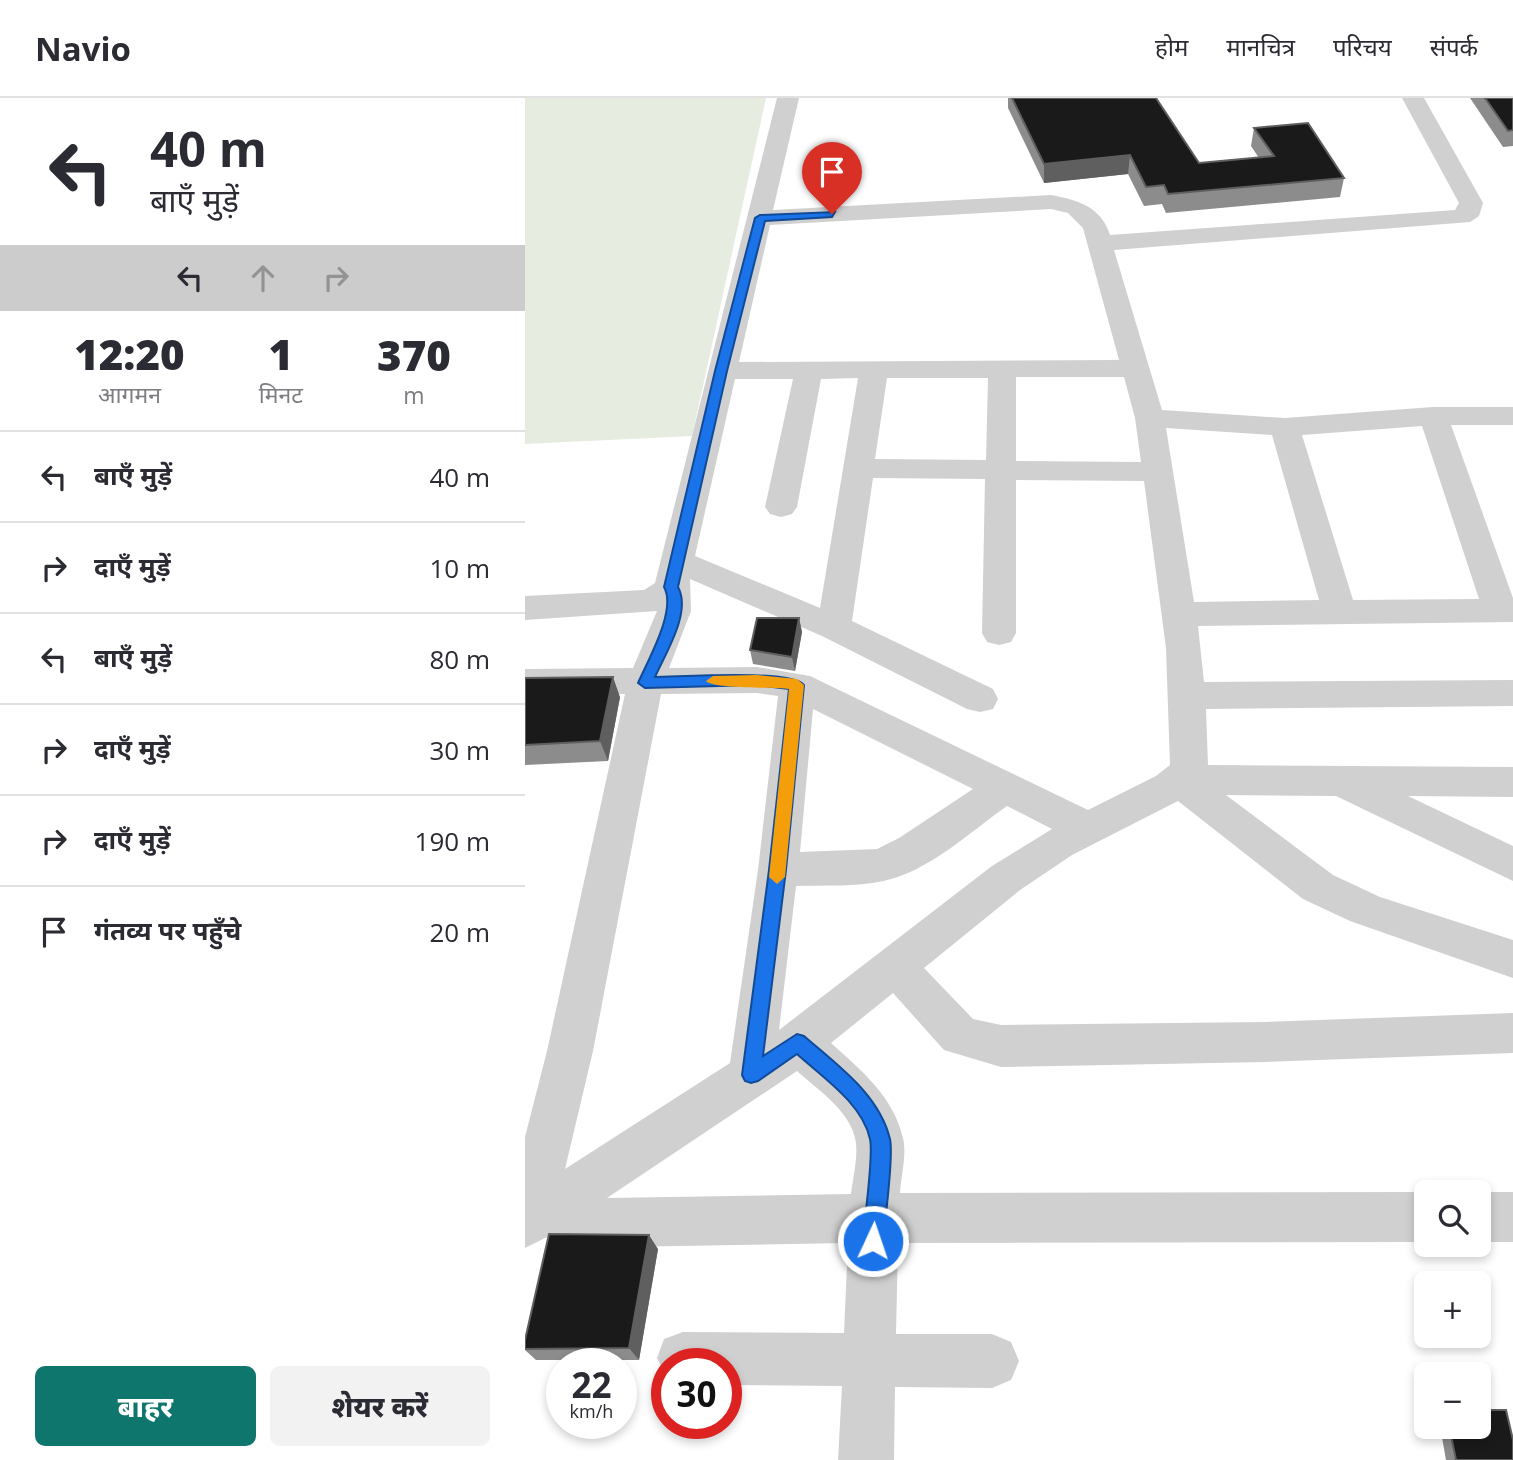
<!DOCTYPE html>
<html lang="hi">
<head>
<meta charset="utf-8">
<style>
  :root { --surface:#fff; --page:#f2f2f3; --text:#2b2b33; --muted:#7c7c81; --line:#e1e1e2; --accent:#0f766e }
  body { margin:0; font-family:"Open Sans","Noto Sans Devanagari",sans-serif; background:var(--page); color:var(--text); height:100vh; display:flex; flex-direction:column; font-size:26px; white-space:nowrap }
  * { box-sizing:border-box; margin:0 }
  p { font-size:23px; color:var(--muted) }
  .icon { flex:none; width:38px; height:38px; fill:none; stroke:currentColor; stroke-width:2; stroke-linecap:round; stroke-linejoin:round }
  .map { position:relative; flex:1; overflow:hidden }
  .panel { display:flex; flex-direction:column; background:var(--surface); width:525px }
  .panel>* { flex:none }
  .banner { background:#fff; color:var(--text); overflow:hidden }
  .tools { position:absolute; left:889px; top:1082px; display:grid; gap:14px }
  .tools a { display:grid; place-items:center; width:77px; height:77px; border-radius:10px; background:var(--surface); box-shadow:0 4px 10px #0003; font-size:35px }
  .speed { position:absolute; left:21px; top:1250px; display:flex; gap:14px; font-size:35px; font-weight:700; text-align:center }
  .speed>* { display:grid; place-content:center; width:91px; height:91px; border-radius:50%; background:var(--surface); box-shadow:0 4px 10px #0003; line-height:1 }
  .speed small { font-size:18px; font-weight:400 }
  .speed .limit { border:10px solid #d22; background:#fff; color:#111 }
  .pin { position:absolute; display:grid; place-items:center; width:60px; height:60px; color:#fff; margin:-72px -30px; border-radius:50% 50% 50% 0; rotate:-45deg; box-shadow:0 0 7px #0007 }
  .pin .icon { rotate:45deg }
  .me { position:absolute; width:77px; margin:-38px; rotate:3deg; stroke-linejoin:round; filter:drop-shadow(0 0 5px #0008) }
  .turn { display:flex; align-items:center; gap:24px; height:147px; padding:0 35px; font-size:32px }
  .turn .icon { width:91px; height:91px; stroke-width:2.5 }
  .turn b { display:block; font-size:49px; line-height:60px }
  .lanes { display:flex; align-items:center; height:66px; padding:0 35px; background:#0003; justify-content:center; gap:35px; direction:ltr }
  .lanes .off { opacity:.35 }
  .eta { display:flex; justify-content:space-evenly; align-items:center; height:119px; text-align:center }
  .eta b { font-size:42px; font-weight:800; line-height:49px }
  .primary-button { display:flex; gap:14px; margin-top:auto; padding:14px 35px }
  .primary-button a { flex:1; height:80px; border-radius:10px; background:var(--accent); color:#fff; font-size:28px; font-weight:800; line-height:80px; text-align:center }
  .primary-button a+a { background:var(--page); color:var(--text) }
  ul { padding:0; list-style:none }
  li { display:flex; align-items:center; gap:21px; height:91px; padding:0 35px; border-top:2px solid var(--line) }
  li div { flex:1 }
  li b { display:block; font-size:26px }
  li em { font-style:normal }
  header { display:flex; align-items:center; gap:42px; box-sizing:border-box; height:98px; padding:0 35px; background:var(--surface); border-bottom:2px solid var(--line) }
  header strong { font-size:33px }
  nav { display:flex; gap:38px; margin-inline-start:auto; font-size:24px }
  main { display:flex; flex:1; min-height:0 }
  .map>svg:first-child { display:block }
  .green { fill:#e6ecdf }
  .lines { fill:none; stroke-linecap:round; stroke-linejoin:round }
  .minor { fill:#d0d0d0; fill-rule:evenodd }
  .wall { fill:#8c8c8c }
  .shaded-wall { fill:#5f5f5f }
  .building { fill:#1a1a1a; stroke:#5f5f5f; stroke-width:2 }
  .route { fill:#1a73e8; stroke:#114b97; stroke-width:2 }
  .slow { fill:#f59e0b }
</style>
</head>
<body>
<header>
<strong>Navio</strong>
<nav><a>होम</a><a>मानचित्र</a><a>परिचय</a><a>संपर्क</a></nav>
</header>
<main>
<section class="panel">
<div class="banner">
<div class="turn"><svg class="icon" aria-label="left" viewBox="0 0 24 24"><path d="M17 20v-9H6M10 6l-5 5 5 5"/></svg><div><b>40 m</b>बाएँ मुड़ें</div></div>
<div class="lanes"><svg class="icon" aria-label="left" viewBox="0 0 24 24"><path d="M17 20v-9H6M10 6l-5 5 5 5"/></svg><svg class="icon off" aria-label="ahead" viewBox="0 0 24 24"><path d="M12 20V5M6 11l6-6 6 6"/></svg><svg class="icon off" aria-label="right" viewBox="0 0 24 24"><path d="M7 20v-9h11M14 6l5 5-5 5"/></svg></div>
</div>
<div class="eta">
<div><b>12:20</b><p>आगमन</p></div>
<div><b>1</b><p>मिनट</p></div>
<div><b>370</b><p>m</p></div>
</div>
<ul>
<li><svg class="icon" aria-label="left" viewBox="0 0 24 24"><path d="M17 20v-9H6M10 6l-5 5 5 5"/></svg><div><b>बाएँ मुड़ें</b></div><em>40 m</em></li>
<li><svg class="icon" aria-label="right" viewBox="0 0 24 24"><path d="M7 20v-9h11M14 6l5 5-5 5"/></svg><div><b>दाएँ मुड़ें</b></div><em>10 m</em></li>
<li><svg class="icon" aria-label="left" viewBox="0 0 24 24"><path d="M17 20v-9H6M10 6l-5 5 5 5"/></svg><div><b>बाएँ मुड़ें</b></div><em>80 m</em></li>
<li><svg class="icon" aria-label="right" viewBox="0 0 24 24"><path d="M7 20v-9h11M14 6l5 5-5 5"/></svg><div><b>दाएँ मुड़ें</b></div><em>30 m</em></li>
<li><svg class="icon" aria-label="right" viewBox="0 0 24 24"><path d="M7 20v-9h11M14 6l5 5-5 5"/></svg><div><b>दाएँ मुड़ें</b></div><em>190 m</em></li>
<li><svg class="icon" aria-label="arrive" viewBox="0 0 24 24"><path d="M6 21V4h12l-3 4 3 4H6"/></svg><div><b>गंतव्य पर पहुँचे</b></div><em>20 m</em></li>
</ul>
<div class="primary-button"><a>बाहर</a><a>शेयर करें</a></div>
</section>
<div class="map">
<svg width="988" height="1362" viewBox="0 0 988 1362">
  <rect width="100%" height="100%" fill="#fff"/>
  <path class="green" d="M 0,0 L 241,0 L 167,338 L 0,346 Z"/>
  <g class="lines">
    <path class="minor" d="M 252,0 L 274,0 L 248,112 L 526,97 C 552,102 576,108 585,137 L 930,112 L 934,105 L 877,0 L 899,0 L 958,105 L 954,118 L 945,124 L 589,152 L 637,312 L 760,320 L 908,309 L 988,309 L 988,327 L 926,327 L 988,500 L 988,524 L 673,528 L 679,584 L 988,582 L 988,608 L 681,611 L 683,667 L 988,669 L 988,699 L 883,698 L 988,748 L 988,783 L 811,698 L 701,697 L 808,777 L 855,799 L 988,842 L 988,880 L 825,823 L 778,801 L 653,703 L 547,757 L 495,792 L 399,870 L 448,921 L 476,927 L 740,924 L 988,915 L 988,955 L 740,964 L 476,969 L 419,952 L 368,895 L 306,945 C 337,973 368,998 378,1040 C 382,1056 376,1079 375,1095 L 901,1094 L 901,1144 L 373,1145 L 371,1236 L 467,1236 L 486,1244 L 494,1263 L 486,1282 L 467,1290 L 370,1289 L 369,1362 L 313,1362 L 317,1288 L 201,1287 L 201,1265 L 142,1265 L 142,1280 L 132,1260 L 139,1241 L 158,1234 L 319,1235 L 323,1145 L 41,1150 L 22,1139 L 0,1150 L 0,1039 L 22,953 L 100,596 L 0,597 L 0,571 L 108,570 L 132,513 L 0,522 L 0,498 L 119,492 L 130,485 ZM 526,111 L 543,115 L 558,130 L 594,262 L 214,264 L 245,127 ZM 491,279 L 599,279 L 610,320 L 616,364 L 491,363 ZM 333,280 L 295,510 L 170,458 L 210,281 L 268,281 L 240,409 L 245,416 L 256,419 L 267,416 L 272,409 L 296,281 ZM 362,280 L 463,280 L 461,362 L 350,361 ZM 897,328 L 954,501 L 828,502 L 777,337 ZM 641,330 L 747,337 L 794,502 L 669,504 ZM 348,380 L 460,381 L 457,535 L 462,544 L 474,547 L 486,544 L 491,535 L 491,382 L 619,383 L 641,550 L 645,667 L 631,678 L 563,712 L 285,578 L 232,569 L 144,570 L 166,513 L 165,481 L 297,538 L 442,611 L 455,614 L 468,611 L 473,601 L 468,591 L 327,523 ZM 232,595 L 253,598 L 233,772 L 205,965 L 40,1071 L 68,953 L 136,596 ZM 288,611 L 448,691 L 374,740 L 352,751 L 275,754 ZM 482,708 L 527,731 L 467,768 L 254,932 L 271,788 C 299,787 331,789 358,783 C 403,774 445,734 482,708 ZM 272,973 C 292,991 324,1012 330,1040 C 334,1056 328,1079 326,1096 L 82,1100 Z
      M 954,1094 L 988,1094 L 988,1144 L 954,1144 Z"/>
  </g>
  <path class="wall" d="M 483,0 L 631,0 L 674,65 L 734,60 L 726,48 L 729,30 L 819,80 L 815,99 L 641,115 L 637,106 L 619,108 L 603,76 L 519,85 L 483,10 Z
    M 945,0 L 988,0 L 988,48 L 978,49 Z
    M 274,520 L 277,534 L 270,573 L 228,566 L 225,552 Z
    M 0,580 L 95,599 L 83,663 L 0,667 Z
    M 133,1151 L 114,1262 L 11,1262 L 0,1252 L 0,1242 Z
    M 915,1328 L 954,1328 L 988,1362 L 921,1362 Z"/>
  <path class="shaded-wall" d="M 605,57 L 603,76 L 519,85 L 519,66 Z
    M 274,520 L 277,534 L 270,573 L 267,559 Z
    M 88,579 L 95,599 L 83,663 L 75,643 Z
    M 124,1137 L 133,1151 L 114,1262 L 104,1250 Z"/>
  <path class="building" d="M 487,0 L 631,0 L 674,65 L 749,58 L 729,30 L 783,25 L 819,80 L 643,96 L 639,87 L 621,89 L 605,57 L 519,66 Z
    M 960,0 L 988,0 L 988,32 L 983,33 Z
    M 232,520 L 274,520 L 267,559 L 225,552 Z
    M 88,579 L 75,643 L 0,647 L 0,580 Z
    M 24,1136 L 124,1137 L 104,1250 L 0,1251 L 0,1242 Z
    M 954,1312 L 981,1312 L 988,1342 L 988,1362 L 931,1362 L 924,1328 L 954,1328 Z"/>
  <path class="route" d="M 310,114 L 307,119 L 240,123 L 202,273 L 153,489 C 167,514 140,556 130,579 C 155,579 267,571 279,587 L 261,772 L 238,958 L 272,936 L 279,938 C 312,967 354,996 365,1041 C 369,1059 360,1121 358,1143 L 355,1151 L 348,1154 L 341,1151 L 338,1143 C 339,1121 349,1059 345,1041 C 337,1005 297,979 272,956 L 233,983 L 226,985 L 220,983 L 217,977 L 244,772 L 264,591 L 232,587 L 120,590 L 113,585 C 123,562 152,512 139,489 L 190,273 L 230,120 L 235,117 Z"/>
  <path class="slow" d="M 232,577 L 272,581 L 279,587 L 260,779 L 252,786 L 244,779 L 264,591 C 249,589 187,591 181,583 L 188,578 Z"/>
</svg>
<div class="tools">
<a><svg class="icon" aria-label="search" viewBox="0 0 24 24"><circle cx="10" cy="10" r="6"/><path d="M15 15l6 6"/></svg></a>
<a>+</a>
<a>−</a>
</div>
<div class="speed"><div>22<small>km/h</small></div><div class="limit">30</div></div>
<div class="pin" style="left:307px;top:116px;background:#d93025"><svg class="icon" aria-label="arrive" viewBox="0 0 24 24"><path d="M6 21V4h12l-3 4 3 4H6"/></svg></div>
<svg class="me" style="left:348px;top:1143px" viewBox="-20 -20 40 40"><circle r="17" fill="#1a73e8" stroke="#fff" stroke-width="3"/><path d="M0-11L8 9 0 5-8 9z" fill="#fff"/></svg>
</div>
</main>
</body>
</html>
